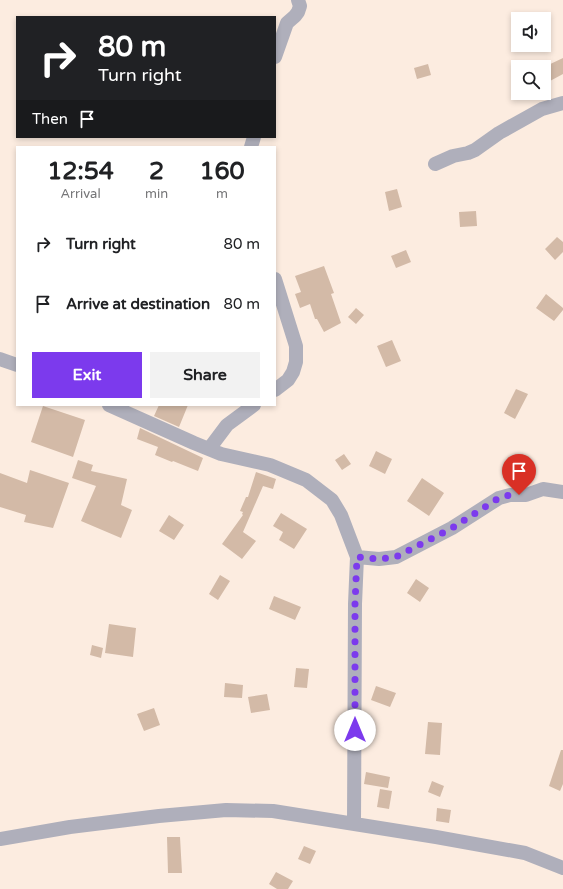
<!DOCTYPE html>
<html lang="en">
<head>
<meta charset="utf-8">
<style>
  :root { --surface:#fff; --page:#f2f2f2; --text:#202124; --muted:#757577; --accent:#7c3aed }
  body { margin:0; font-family:"Varela Round",sans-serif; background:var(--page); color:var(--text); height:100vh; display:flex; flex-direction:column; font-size:15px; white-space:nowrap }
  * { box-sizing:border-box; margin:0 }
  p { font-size:13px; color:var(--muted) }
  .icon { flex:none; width:22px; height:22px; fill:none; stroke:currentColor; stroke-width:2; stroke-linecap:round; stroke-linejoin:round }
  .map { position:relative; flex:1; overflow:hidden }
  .sheet { position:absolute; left:16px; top:146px; width:260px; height:260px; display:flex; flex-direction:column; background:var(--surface); border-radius:0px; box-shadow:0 2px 6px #0003 }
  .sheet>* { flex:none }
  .top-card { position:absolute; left:16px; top:16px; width:260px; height:122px; border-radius:0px; box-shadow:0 2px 6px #0003; background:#202124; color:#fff; overflow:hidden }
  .controls { position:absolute; left:511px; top:12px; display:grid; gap:8px }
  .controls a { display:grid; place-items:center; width:40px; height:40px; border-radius:0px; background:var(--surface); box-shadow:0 2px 6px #0003; font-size:20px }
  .pin { position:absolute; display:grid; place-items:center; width:34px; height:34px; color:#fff; margin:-41px -17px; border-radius:50% 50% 50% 0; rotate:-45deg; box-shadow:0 0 4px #0007 }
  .pin .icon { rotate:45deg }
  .me { position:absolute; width:44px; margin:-22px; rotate:0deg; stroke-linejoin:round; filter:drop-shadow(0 0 3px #0008) }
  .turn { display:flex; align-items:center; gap:14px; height:84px; padding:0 16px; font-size:18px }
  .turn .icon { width:52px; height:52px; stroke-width:2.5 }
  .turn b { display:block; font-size:28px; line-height:34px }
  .then { display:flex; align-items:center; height:38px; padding:0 16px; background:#0003; gap:8px; font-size:15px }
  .eta { display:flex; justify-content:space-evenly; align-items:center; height:68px; text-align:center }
  .eta b { font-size:24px; font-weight:700; line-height:28px }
  .cta { display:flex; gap:8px; margin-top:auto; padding:8px 16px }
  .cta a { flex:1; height:46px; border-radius:0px; background:var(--accent); color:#fff; font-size:16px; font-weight:700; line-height:46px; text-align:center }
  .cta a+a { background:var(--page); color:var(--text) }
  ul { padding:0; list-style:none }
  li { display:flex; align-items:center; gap:12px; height:60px; padding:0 16px }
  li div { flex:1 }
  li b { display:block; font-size:15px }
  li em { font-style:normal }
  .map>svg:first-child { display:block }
  .building { fill:#d3baa7 }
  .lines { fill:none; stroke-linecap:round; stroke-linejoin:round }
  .street { stroke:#afafbb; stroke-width:14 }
  .route { stroke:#7c3aed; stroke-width:7; stroke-dasharray:0 12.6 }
</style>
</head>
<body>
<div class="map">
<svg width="563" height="889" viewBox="0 0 563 889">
  <rect width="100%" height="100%" fill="#fcece0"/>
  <path class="building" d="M 563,58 L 563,74 L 550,81 L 544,67 Z
    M 428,64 L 431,75 L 417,79 L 414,68 Z
    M 397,189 L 402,207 L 389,211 L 385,192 Z
    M 476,211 L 477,226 L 460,227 L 459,212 Z
    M 557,237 L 563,242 L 563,252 L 555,260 L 545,249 Z
    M 406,250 L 411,262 L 396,268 L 391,256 Z
    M 324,266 L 334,293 L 331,294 L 341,323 L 324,332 L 317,319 L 315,319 L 310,304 L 300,308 L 295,294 L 301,292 L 295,276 Z
    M 546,294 L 563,308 L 563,310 L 554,321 L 536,308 Z
    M 356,308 L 364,315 L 356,324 L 348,317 Z
    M 392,340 L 401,361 L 386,367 L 377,346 Z
    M 516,389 L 528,394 L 515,419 L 504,413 Z
    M 159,405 L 188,405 L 179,427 L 154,416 Z
    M 43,406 L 85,420 L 73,457 L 31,442 Z
    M 140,428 L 203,458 L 198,471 L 173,461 L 172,462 L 155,455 L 158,447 L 137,439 Z
    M 376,451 L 392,459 L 385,474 L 369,466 Z
    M 344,454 L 351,464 L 342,470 L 335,460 Z
    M 78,460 L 93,465 L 91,471 L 127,479 L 121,505 L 132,510 L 121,538 L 81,521 L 96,486 L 72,478 Z
    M 30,470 L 69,483 L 53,528 L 24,522 L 26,515 L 0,507 L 0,473 L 27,483 Z
    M 256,472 L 276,479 L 273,489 L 263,486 L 243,532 L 256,541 L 242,559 L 222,544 L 243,515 L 242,514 L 243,512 L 240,511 L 246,497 L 248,497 Z
    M 422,478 L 444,493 L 429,516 L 407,501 Z
    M 281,513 L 307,529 L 294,549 L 279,540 L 283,532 L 273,526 Z
    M 169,515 L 184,525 L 174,540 L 159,531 Z
    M 220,575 L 230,581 L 218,600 L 209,594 Z
    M 416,579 L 429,588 L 420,602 L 407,593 Z
    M 274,596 L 301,607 L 295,620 L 269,609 Z
    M 109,624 L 136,628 L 133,657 L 105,653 Z
    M 92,645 L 103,648 L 101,658 L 90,655 Z
    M 296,668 L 309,669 L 307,688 L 294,687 Z
    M 225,683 L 243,685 L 242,698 L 224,697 Z
    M 376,686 L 396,693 L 390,707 L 371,700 Z
    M 267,694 L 270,710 L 251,713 L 248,697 Z
    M 154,708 L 160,725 L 144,731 L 137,714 Z
    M 428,722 L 442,723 L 440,755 L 425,754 Z
    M 561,750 L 563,750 L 563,784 L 560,791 L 549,786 Z
    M 366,772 L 390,777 L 388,788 L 364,784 Z
    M 432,781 L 444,786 L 440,797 L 428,792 Z
    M 380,789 L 392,791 L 389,809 L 377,807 Z
    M 437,808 L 451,810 L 449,823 L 436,821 Z
    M 167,837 L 180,837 L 182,873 L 168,873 Z
    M 304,846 L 316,851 L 310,864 L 298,859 Z
    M 276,872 L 293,881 L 288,889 L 277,889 L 269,884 Z"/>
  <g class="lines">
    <path class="street" d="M 275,57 L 287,23 L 295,16 L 298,12 L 300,6 L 298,0
      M 251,147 L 254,137
      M 435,164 L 453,156 L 468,153 L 475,150 L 499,133 L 542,109 L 563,103
      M 275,279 L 296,346 L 296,362 L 293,372 L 288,380 L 275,390
      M 0,359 L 17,365
      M 109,405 L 194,443 L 221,454 L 270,465 L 306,480 L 332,500 L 341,515 L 357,557 L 355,604 L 354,823
      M 209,449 L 227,425 L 254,405
      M 357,557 L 379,559 L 396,557 L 452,528 L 499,498 L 510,495 L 526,495 L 543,489 L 563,492
      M 0,839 L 70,827 L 159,816 L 226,810 L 273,811 L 436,837 L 525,853 L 563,868"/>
  </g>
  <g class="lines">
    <path class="route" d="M 355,730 L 355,604 L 357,557 L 379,559 L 396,557 L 452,528 L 499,498 L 510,495 L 519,495"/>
  </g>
</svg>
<div class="controls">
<a><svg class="icon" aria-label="sound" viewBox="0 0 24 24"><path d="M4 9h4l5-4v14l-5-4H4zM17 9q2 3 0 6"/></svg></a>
<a><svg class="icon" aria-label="search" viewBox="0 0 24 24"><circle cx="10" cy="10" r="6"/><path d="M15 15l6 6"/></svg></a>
</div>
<div class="pin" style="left:519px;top:495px;background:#d93025"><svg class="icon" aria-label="arrive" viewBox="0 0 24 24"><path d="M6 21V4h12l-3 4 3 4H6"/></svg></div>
<svg class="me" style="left:355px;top:730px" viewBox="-20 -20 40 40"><circle r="19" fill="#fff"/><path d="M0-13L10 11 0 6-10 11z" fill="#7c3aed"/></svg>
<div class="top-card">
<div class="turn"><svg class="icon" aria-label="right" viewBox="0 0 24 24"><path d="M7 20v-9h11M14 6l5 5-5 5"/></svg><div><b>80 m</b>Turn right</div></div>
<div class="then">Then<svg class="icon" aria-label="arrive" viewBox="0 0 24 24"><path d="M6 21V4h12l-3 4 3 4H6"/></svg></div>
</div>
<section class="sheet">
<div class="eta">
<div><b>12:54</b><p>Arrival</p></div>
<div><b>2</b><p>min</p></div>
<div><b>160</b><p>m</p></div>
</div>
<ul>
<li><svg class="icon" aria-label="right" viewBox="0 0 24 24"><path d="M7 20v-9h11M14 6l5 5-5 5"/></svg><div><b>Turn right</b></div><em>80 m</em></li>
<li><svg class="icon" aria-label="arrive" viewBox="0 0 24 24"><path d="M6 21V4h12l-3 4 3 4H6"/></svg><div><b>Arrive at destination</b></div><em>80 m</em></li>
</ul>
<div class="cta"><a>Exit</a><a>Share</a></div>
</section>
</div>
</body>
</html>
